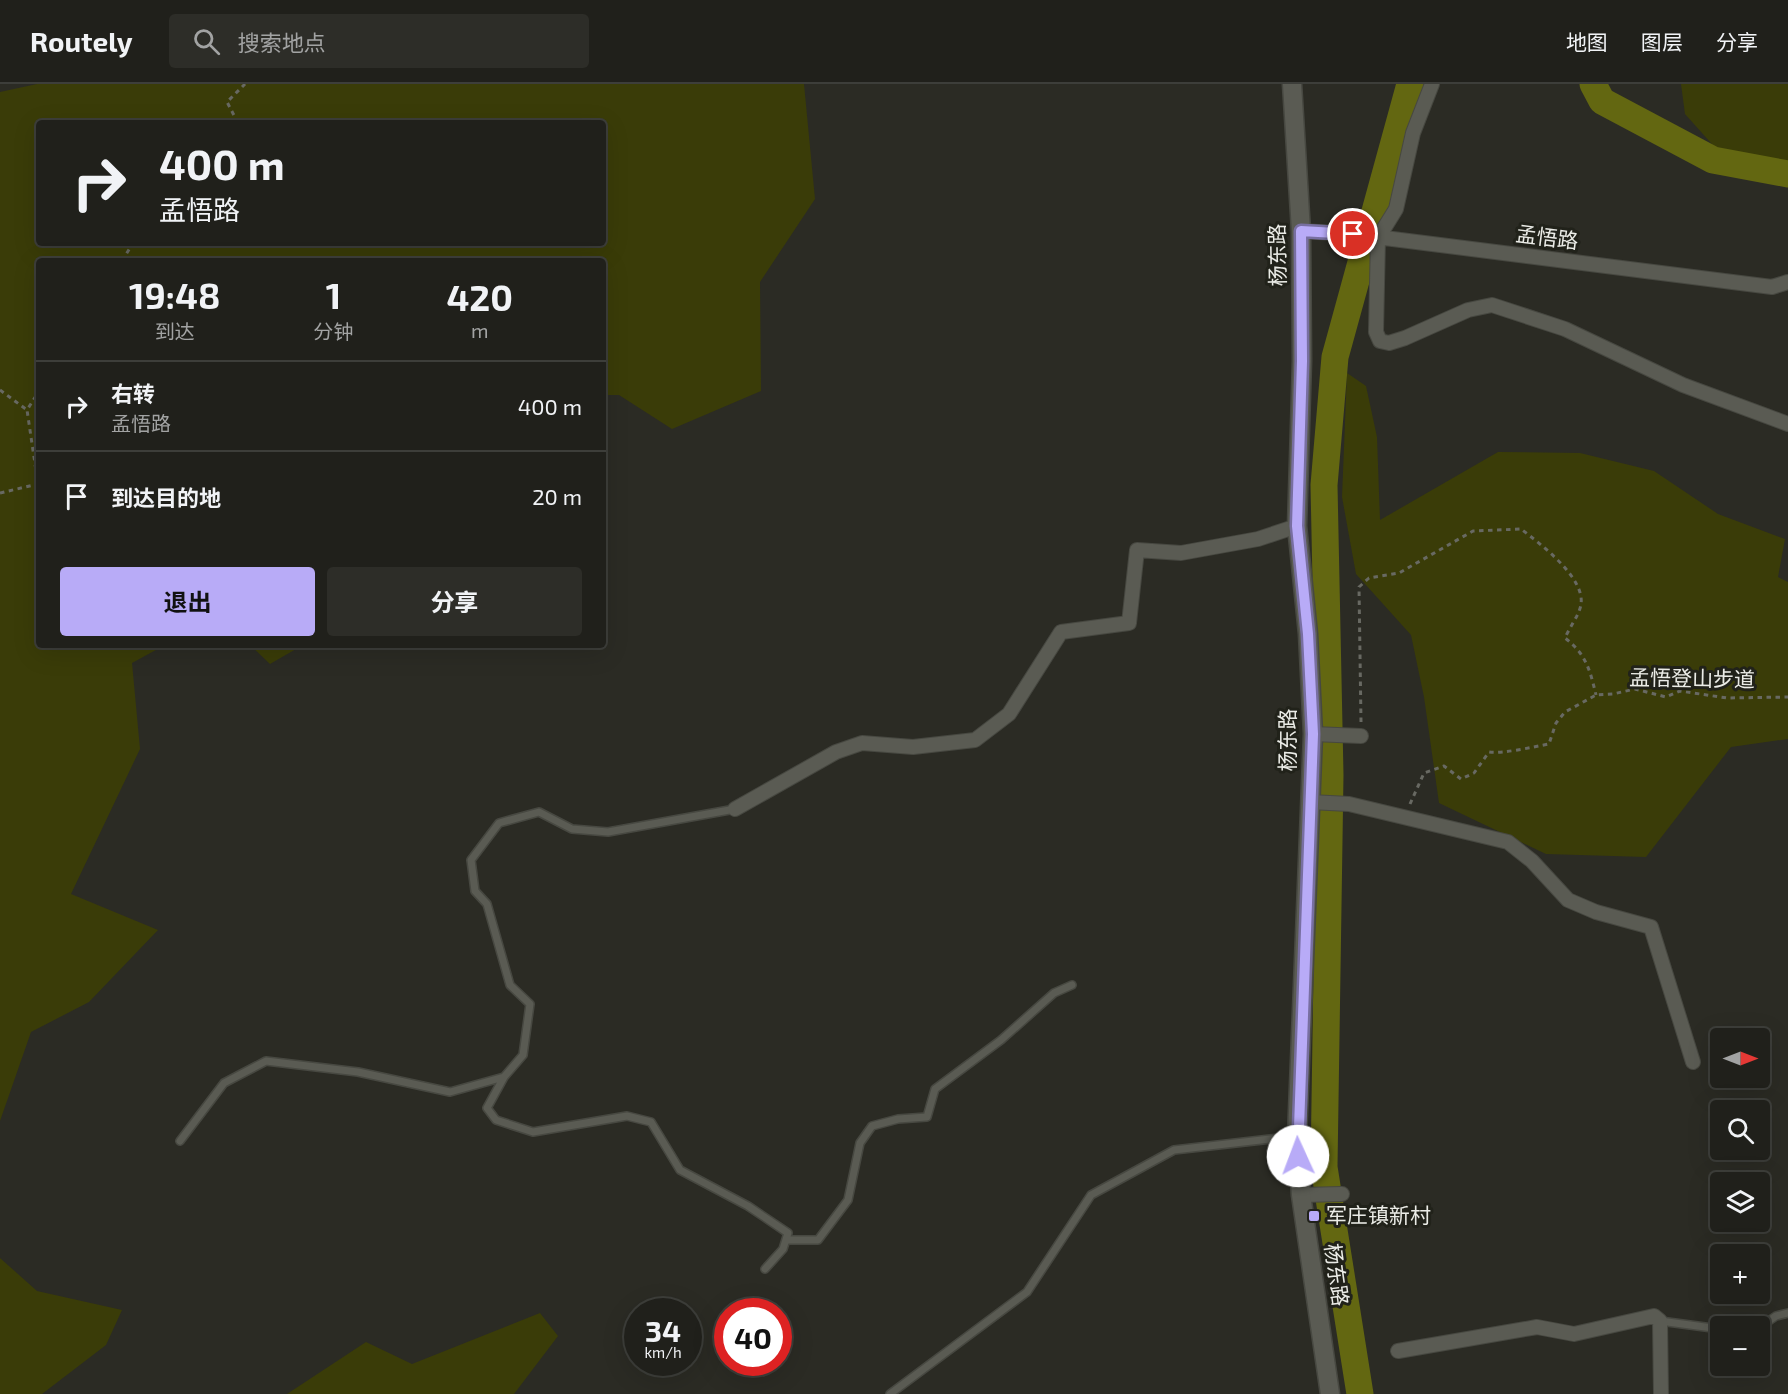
<!DOCTYPE html>
<html lang="zh">
<head>
<meta charset="utf-8">
<style>
  :root { --surface:#20201b; --page:#2d2d28; --text:#f1f3f6; --muted:#a2a3a3; --line:#3d3e3a; --accent:#b8abf7 }
  body { margin:0; font-family:"Exo 2","Noto Sans SC",sans-serif; background:var(--page); color:var(--text); height:100vh; display:flex; flex-direction:column; font-size:22px; white-space:nowrap }
  * { box-sizing:border-box; margin:0 }
  p { font-size:20px; color:var(--muted) }
  .icon { flex:none; width:33px; height:33px; fill:none; stroke:currentColor; stroke-width:2; stroke-linecap:round; stroke-linejoin:round }
  .map { position:relative; flex:1; overflow:hidden }
  .details { position:absolute; left:36px; top:174px; width:570px; height:390px; display:flex; flex-direction:column; background:var(--surface); border-radius:6px; box-shadow:0 6px 24px #0002,0 0 0 2px var(--line) }
  .details>* { flex:none }
  .guide { position:absolute; left:36px; top:36px; width:570px; height:126px; border-radius:6px; box-shadow:0 6px 24px #0002,0 0 0 2px var(--line); background:#20201b; color:var(--text); overflow:hidden }
  .needle { width:39px; rotate:90deg }
  .fabs { position:absolute; left:1710px; top:944px; display:grid; gap:12px }
  .fabs a { display:grid; place-items:center; width:60px; height:60px; border-radius:6px; background:var(--surface); box-shadow:0 6px 24px #0002,0 0 0 2px var(--line); font-size:30px }
  .speed { position:absolute; left:624px; top:1214px; display:flex; gap:12px; font-size:30px; font-weight:700; text-align:center }
  .speed>* { display:grid; place-content:center; width:78px; height:78px; border-radius:50%; background:var(--surface); box-shadow:0 6px 24px #0002,0 0 0 2px var(--line); line-height:1 }
  .speed small { font-size:15px; font-weight:400 }
  .speed .limit { border:9px solid #d22; background:#fff; color:#111 }
  .pin { position:absolute; display:grid; place-items:center; width:51px; height:51px; color:#fff; margin:-26px; border:3px solid #fff; border-radius:50%; box-shadow:0 2px 6px #0007 }
  .me { position:absolute; width:66px; margin:-33px; rotate:358deg; stroke-linejoin:round; filter:drop-shadow(0 0 4px #0008) }
  .turn { display:flex; align-items:center; gap:21px; height:126px; padding:0 24px; font-size:27px }
  .turn .icon { width:78px; height:78px; stroke-width:2.5 }
  .turn b { display:block; font-size:42px; line-height:51px }
  .eta { display:flex; justify-content:space-evenly; align-items:center; height:102px; text-align:center }
  .eta b { font-size:36px; font-weight:700; line-height:42px }
  .primary-button { display:flex; gap:12px; margin-top:auto; padding:12px 24px }
  .primary-button a { flex:1; height:69px; border-radius:6px; background:var(--accent); color:#111; font-size:24px; font-weight:700; line-height:69px; text-align:center }
  .primary-button a+a { background:var(--page); color:var(--text) }
  ul { padding:0; list-style:none }
  li { display:flex; align-items:center; gap:18px; height:90px; padding:0 24px; border-top:2px solid var(--line) }
  li div { flex:1 }
  li b { display:block; font-size:22px }
  li em { font-style:normal }
  header { display:flex; align-items:center; gap:36px; box-sizing:border-box; height:84px; padding:0 30px; background:var(--surface); border-bottom:2px solid var(--line) }
  header strong { font-size:28px }
  nav { display:flex; gap:33px; margin-inline-start:auto; font-size:21px }
  .search { width:420px; height:54px; background:var(--page); display:flex; align-items:center; gap:15px; box-sizing:border-box; padding:0 21px; border-radius:6px; color:var(--muted); font-size:22px }
  .map>svg:first-child { display:block }
  .green { fill:#3a3c08; fill-rule:evenodd }
  .lines { fill:none; stroke-linecap:round; stroke-linejoin:round }
  .river { stroke:#636711; stroke-width:27 }
  .lane-casing { stroke:#474841; stroke-width:10 }
  .street-casing { stroke:#474841; stroke-width:16 }
  .secondary-casing { stroke:#474841; stroke-width:21 }
  .path { stroke:#686962; stroke-width:3; stroke-dasharray:4.5 4.5; stroke-linecap:butt }
  .lane { stroke:#5a5b53; stroke-width:7 }
  .street { stroke:#5a5b53; stroke-width:14 }
  .secondary { stroke:#5a5b53; stroke-width:18 }
  .route-casing { stroke:#786fa1; stroke-width:15 }
  .route { stroke:#b8abf7; stroke-width:10 }
  .poi-dot { fill:#b8abf7; stroke:#21221a; stroke-width:2 }
  .labels { text-anchor:middle; stroke-width:6; stroke-linejoin:round; paint-order:stroke }
  .street-label { font-size:21px; fill:#ebece7; stroke:#21221a }
  .poi-label { font-size:21px; fill:#ebece7; stroke:#21221a; text-anchor:start }
</style>
</head>
<body>
<header>
<strong>Routely</strong>
<div class="search"><svg class="icon" aria-label="search" viewBox="0 0 24 24"><circle cx="10" cy="10" r="6"/><path d="M15 15l6 6"/></svg>搜索地点</div>
<nav><a>地图</a><a>图层</a><a>分享</a></nav>
</header>
<div class="map">
<svg width="1788" height="1310" viewBox="0 0 1788 1310">
  <rect width="100%" height="100%" fill="#2b2b24"/>
  <path class="green" d="M 37,0 L 804,0 L 815,115 L 760,198 L 761,307 L 672,345 L 619,311 L 603,311 L 603,177 L 39,177 L 39,561 L 165,561 L 132,579 L 140,665 L 71,810 L 158,846 L 89,918 L 31,948 L 0,1037 L 0,8 ZM 39,39 L 603,39 L 603,159 L 39,159 Z
    M 1681,0 L 1788,0 L 1788,77 L 1719,68 L 1685,30 Z
    M 1347,289 L 1366,302 L 1377,353 L 1380,436 L 1498,368 L 1580,369 L 1654,387 L 1718,430 L 1785,455 L 1778,493 L 1788,498 L 1788,655 L 1731,663 L 1646,773 L 1546,770 L 1439,719 L 1424,613 L 1411,551 L 1356,490 L 1342,413 Z
    M 250,561 L 303,561 L 270,580 Z
    M 0,1174 L 37,1207 L 122,1226 L 106,1261 L 42,1310 L 0,1310 Z
    M 540,1229 L 558,1252 L 514,1310 L 287,1310 L 366,1258 L 412,1280 Z"/>
  <g class="lines">
    <path class="river" d="M 1593,0 L 1602,17 L 1713,76 L 1788,90
      M 1360,1310 L 1324,1083 L 1330,691 L 1324,401 L 1335,273 L 1410,0"/>
    <defs>
      <path id="lane" d="M 504,993 L 487,1024 L 496,1036 L 533,1048 L 627,1032 L 651,1038 L 680,1086 L 748,1122 L 788,1149 L 783,1165 L 765,1185
        M 180,1057 L 224,999 L 266,977 L 358,988 L 450,1008 L 504,993 L 523,971 L 530,920 L 510,901 L 487,820 L 475,807 L 471,776 L 499,739 L 539,728 L 572,745 L 608,748 L 735,725
        M 786,1156 L 818,1156 L 848,1116 L 860,1059 L 872,1042 L 898,1035 L 927,1033 L 935,1005 L 1001,956 L 1054,909 L 1072,901
        M 1660,1237 L 1720,1245
        M 1760,1243 L 1776,1232 L 1788,1229
        M 890,1310 L 1027,1208 L 1091,1111 L 1174,1066 L 1297,1052"/>
      <path id="street" d="M 1432,0 L 1413,49 L 1396,125 L 1378,154 L 1376,248 L 1380,257 L 1389,259 L 1405,254 L 1468,226 L 1492,221 L 1565,245 L 1683,301 L 1788,340
        M 1301,147 L 1353,150 L 1772,203 L 1788,198
        M 1313,650 L 1361,652
        M 1310,718 L 1349,720 L 1508,758 L 1532,777 L 1568,816 L 1596,828 L 1651,843 L 1693,978
        M 735,725 L 836,668 L 862,659 L 913,663 L 975,656 L 1009,630 L 1061,548 L 1129,539 L 1137,466 L 1181,469 L 1258,455 L 1297,442
        M 1301,1111 L 1342,1110
        M 1398,1267 L 1537,1243 L 1574,1250 L 1654,1232 L 1660,1237 L 1661,1310"/>
      <path id="secondary" d="M 1292,0 L 1301,147 L 1302,277 L 1297,442 L 1308,550 L 1313,650 L 1297,1052 L 1301,1111 L 1330,1310"/>
    </defs>
    <use href="#lane" class="lane-casing"/>
    <use href="#street" class="street-casing"/>
    <use href="#secondary" class="secondary-casing"/>
    <path class="path" d="M 238,39 L 227,18 L 245,0
      M 122,177 L 133,159
      M 0,306 L 27,326
      M 0,409 L 38,400 L 27,326 L 39,307
      M 1361,638 L 1359,503 L 1369,494 L 1399,489 L 1473,447 L 1521,445 C 1539,459 1585,493 1581,520 C 1580,530 1569,544 1565,554 C 1586,570 1590,586 1596,611
      M 1410,720 L 1424,689 L 1444,682 L 1461,695 L 1474,689 L 1489,668 C 1502,670 1533,663 1549,660 L 1556,639 L 1565,628 L 1596,611 L 1613,610 L 1635,605 L 1666,613 L 1680,607 L 1727,614 L 1788,613"/>
    <use href="#lane" class="lane"/>
    <use href="#street" class="street"/>
    <use href="#secondary" class="secondary"/>
  </g>
  <g class="lines">
    <defs>
      <path id="route" d="M 1298,1072 L 1313,650 L 1308,550 L 1297,442 L 1302,277 L 1301,147 L 1353,150"/>
    </defs>
    <use href="#route" class="route-casing"/>
    <use href="#route" class="route"/>
  </g>
  <rect class="poi-dot" x="1308" y="1126" width="12" height="12" rx="3"/>
  <g class="labels">
    <g class="street-label">
      <text transform="translate(1547 154) rotate(7)" y="7">孟悟路</text>
      <text transform="translate(1278 171) rotate(-91)" y="7">杨东路</text>
      <text transform="translate(1692 595) rotate(1)" y="7">孟悟登山步道</text>
      <text transform="translate(1288 656) rotate(-90)" y="7">杨东路</text>
      <text transform="translate(1336 1191) rotate(82)" y="7">杨东路</text>
    </g>
    <g class="poi-label">
      <text x="1326" y="1139">军庄镇新村</text>
    </g>
  </g>
</svg>
<div class="fabs">
<a><svg class="needle" viewBox="-14 -14 28 28"><path d="M0-13l5 13h-10z" fill="#e53935"/><path d="M0 13l5-13h-10z" fill="#a2a3a3"/></svg></a>
<a><svg class="icon" aria-label="search" viewBox="0 0 24 24"><circle cx="10" cy="10" r="6"/><path d="M15 15l6 6"/></svg></a>
<a><svg class="icon" aria-label="layers" viewBox="0 0 24 24"><path d="M12 4l9 5-9 5-9-5zM3 14l9 5 9-5"/></svg></a>
<a>+</a>
<a>−</a>
</div>
<div class="speed"><div>34<small>km/h</small></div><div class="limit">40</div></div>
<div class="pin" style="left:1353px;top:150px;background:#d93025"><svg class="icon" aria-label="arrive" viewBox="0 0 24 24"><path d="M6 21V4h12l-3 4 3 4H6"/></svg></div>
<svg class="me" style="left:1298px;top:1072px" viewBox="-20 -20 40 40"><circle r="19" fill="#fff"/><path d="M0-13L10 11 0 6-10 11z" fill="#b8abf7"/></svg>
<div class="guide">
<div class="turn"><svg class="icon" aria-label="right" viewBox="0 0 24 24"><path d="M7 20v-9h11M14 6l5 5-5 5"/></svg><div><b>400 m</b>孟悟路</div></div>
</div>
<section class="details">
<div class="eta">
<div><b>19:48</b><p>到达</p></div>
<div><b>1</b><p>分钟</p></div>
<div><b>420</b><p>m</p></div>
</div>
<ul>
<li><svg class="icon" aria-label="right" viewBox="0 0 24 24"><path d="M7 20v-9h11M14 6l5 5-5 5"/></svg><div><b>右转</b><p>孟悟路</p></div><em>400 m</em></li>
<li><svg class="icon" aria-label="arrive" viewBox="0 0 24 24"><path d="M6 21V4h12l-3 4 3 4H6"/></svg><div><b>到达目的地</b></div><em>20 m</em></li>
</ul>
<div class="primary-button"><a>退出</a><a>分享</a></div>
</section>
</div>
</body>
</html>
